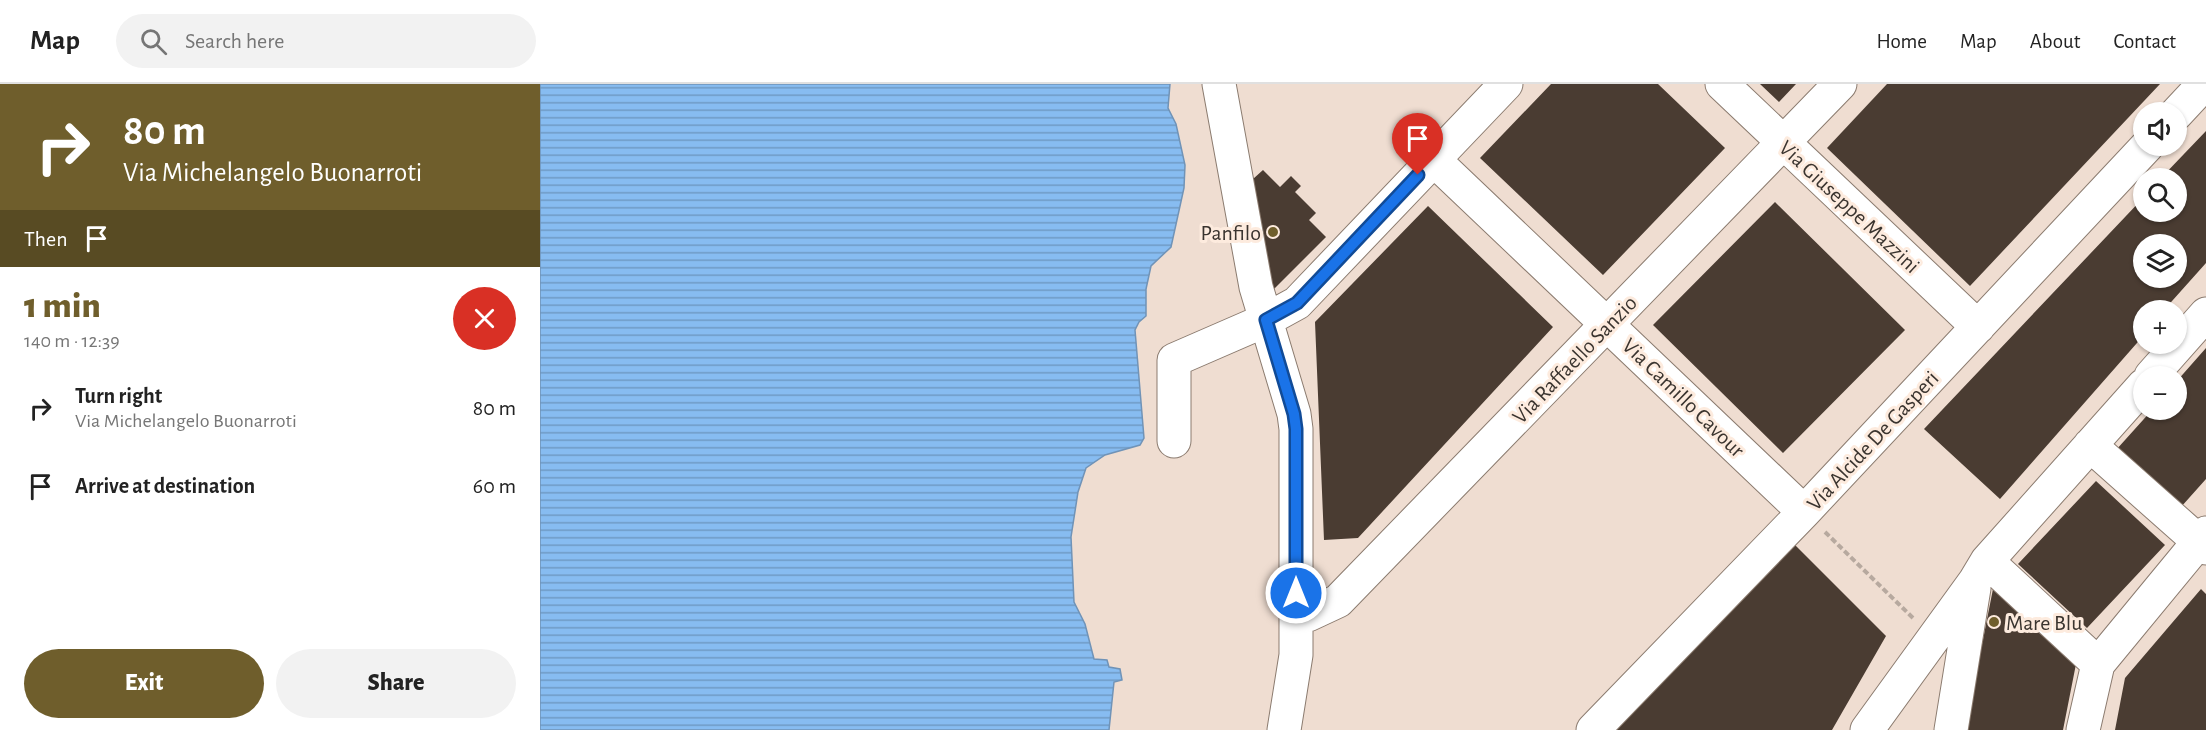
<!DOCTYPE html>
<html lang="en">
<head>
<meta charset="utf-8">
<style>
  :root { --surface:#fff; --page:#f2f2f2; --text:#222; --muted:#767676; --line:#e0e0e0; --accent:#6f5e2c }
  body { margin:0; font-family:"Alegreya Sans",sans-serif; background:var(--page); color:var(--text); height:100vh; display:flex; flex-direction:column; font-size:22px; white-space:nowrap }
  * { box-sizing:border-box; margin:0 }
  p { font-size:20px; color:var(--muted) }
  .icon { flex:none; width:33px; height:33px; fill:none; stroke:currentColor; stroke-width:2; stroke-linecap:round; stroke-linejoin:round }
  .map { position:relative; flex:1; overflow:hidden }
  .panel { display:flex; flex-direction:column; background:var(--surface); width:540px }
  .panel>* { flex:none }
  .top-card { background:#6f5e2c; color:#fff; overflow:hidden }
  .fabs { position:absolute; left:1593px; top:18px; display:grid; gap:12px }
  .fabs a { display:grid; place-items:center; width:54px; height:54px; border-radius:50%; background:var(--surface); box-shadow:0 2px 4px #0004; font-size:30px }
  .pin { position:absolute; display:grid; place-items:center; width:51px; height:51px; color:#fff; margin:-62px -26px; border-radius:50% 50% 50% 0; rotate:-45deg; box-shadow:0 0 6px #0007 }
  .pin .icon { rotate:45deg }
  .me { position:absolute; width:66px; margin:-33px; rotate:0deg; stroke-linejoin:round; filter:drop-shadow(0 0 4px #0008) }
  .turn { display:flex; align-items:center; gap:21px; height:126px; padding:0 24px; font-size:27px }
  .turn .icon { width:78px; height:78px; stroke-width:2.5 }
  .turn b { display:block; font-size:42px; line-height:51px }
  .then { display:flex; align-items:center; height:57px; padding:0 24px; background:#0003; gap:12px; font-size:22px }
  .round { display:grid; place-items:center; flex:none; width:63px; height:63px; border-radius:32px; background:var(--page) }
  .summary { display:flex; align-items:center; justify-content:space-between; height:102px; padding:0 24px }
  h1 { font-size:36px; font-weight:800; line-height:45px; color:var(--accent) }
  .cta { display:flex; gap:12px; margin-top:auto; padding:12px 24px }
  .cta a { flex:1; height:69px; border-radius:36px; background:var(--accent); color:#fff; font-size:24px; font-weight:800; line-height:69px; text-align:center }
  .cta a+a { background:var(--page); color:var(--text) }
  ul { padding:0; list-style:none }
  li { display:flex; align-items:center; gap:18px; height:78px; padding:0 24px }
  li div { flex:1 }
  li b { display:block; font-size:22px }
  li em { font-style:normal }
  header { display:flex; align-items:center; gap:36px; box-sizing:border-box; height:84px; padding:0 30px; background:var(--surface); border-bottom:2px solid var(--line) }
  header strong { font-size:28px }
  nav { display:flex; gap:33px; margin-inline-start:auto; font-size:21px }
  .search { width:420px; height:54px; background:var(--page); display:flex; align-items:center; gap:15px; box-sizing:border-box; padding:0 21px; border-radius:33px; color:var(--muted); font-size:22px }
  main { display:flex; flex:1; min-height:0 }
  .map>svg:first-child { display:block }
  .water { fill:url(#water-rules); stroke:#7093b7; stroke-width:1.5 }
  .building { fill:#4a3c32; fill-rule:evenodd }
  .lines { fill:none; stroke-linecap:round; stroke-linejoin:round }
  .minor-casing { stroke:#8b7b6f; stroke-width:35 }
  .path { stroke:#b7a99f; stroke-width:4; stroke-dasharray:6 3; stroke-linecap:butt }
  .minor { stroke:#fff; stroke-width:33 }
  .route-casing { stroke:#114b97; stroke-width:15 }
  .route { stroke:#1a73e8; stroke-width:10 }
  .poi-dot { fill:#6f5e2c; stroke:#fdebde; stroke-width:2 }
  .labels { text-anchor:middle; stroke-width:6; stroke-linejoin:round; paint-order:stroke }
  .street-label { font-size:22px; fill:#3a342f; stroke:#fdebde }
  .poi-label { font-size:22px; fill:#3a342f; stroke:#fdebde; text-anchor:end }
</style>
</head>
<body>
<header>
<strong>Map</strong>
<div class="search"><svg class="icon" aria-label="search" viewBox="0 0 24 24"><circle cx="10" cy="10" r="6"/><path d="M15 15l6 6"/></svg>Search here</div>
<nav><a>Home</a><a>Map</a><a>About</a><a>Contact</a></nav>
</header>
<main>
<section class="panel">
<div class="top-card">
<div class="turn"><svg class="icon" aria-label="right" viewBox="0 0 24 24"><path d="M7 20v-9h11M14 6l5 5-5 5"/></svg><div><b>80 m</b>Via Michelangelo Buonarroti</div></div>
<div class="then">Then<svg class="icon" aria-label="arrive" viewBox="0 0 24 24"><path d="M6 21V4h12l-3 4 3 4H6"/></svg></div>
</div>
<div class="summary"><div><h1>1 min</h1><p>140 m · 12:39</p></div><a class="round" style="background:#d93025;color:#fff"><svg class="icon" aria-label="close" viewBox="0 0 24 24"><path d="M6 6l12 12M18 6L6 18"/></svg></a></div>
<ul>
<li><svg class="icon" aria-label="right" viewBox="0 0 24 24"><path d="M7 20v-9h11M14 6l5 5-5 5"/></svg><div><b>Turn right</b><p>Via Michelangelo Buonarroti</p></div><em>80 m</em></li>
<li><svg class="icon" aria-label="arrive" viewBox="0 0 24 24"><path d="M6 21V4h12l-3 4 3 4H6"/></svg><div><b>Arrive at destination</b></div><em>60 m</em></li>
</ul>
<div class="cta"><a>Exit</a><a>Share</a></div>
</section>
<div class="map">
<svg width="1666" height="646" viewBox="0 0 1666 646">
  <defs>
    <pattern id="water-rules" width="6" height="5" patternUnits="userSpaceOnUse" patternTransform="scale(1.5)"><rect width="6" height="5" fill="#87bcf1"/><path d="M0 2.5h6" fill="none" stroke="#6f9ac4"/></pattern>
  </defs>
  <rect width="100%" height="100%" fill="#efddd1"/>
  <path class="water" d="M 0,0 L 630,0 L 628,24 L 636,40 L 645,81 L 644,104 L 631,163 L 611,182 L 606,205 L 606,232 L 599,238 L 595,246 L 604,354 L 600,361 L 565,371 L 546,384 L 538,408 L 531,453 L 534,518 L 545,540 L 554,575 L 567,576 L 569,583 L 580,585 L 582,596 L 574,598 L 569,646 L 0,646 Z"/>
  <path class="building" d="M 1011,0 L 1118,0 L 1185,64 L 1063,191 L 940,74 Z
    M 1220,0 L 1256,0 L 1239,18 Z
    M 1347,0 L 1620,0 L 1430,202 L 1287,64 Z
    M 1666,47 L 1666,179 L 1624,226 L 1604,226 L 1604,251 L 1460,415 L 1384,345 L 1604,113 L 1604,128 L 1636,128 L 1636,94 L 1621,94 ZM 1604,160 L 1636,160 L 1636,194 L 1604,194 Z
    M 723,86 L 740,103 L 751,92 L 761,102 L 755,108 L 776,129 L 769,136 L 786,153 L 731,208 L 713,95 Z
    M 1235,118 L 1365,246 L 1243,369 L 1113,241 Z
    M 888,122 L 1013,243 L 818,454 L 784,456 L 775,238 Z
    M 1666,264 L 1666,395 L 1641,423 L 1576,366 L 1612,326 L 1636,326 L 1636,298 Z
    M 1556,397 L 1625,461 L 1547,544 L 1478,480 Z
    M 1255,461 L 1346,552 L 1292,646 L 1074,646 Z
    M 1453,505 L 1536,580 L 1523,646 L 1425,646 Z
    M 1661,505 L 1666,510 L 1666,646 L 1575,646 L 1585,594 Z"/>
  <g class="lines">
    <defs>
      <path id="minor" d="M 679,0 L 716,203 L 754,330 L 756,345 L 756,571 L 744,646
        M 1182,0 L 1438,243
        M 1636,30 L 1664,0
        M 893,75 L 1264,428
        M 1611,292 L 1666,230
        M 634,357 L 634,276 L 726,236 L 757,219 L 966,0
        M 1550,361 L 1666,464
        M 1447,477 L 1558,580
        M 756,533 L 768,531 L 798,517 L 1300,0
        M 1053,646 L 1264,428 L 1607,62
        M 1327,646 L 1435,497 L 1447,477 L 1604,301
        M 1411,646 L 1434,504
        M 1543,646 L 1558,580 L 1666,449"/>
    </defs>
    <use href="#minor" class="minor-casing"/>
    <path class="path" d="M 1285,448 L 1374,535"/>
    <use href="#minor" class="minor"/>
  </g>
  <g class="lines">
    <defs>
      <path id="route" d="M 756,509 L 756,345 L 754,330 L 726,236 L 757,219 L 878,91"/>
    </defs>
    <use href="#route" class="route-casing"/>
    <use href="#route" class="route"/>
  </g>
  <g class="poi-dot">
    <circle cx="733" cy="148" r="6"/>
    <circle cx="1454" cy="538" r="6"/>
  </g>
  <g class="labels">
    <g class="street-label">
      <text transform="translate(1310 122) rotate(43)" y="8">Via Giuseppe Mazzini</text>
      <text transform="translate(1034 275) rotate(-46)" y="8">Via Raffaello Sanzio</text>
      <text transform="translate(1144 313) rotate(44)" y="8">Via Camillo Cavour</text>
      <text transform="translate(1332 356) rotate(-47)" y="8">Via Alcide De Gasperi</text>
    </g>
    <g class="poi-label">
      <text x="721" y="156">Panfilo</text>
      <text x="1466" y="546" text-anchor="start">Mare Blu</text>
    </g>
  </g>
</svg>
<div class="fabs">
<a><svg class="icon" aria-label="sound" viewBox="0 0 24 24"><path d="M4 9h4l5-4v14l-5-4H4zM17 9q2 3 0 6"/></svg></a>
<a><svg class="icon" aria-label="search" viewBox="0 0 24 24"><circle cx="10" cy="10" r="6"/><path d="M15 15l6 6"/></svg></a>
<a><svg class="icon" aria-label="layers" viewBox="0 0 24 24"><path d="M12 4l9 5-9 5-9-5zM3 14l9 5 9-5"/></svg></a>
<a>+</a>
<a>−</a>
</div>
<div class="pin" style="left:878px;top:91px;background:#d93025"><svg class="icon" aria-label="arrive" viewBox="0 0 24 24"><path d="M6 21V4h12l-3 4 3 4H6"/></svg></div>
<svg class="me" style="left:756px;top:509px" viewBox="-20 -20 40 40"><circle r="17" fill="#1a73e8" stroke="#fff" stroke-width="3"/><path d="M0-11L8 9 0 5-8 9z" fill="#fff"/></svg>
</div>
</main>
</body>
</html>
